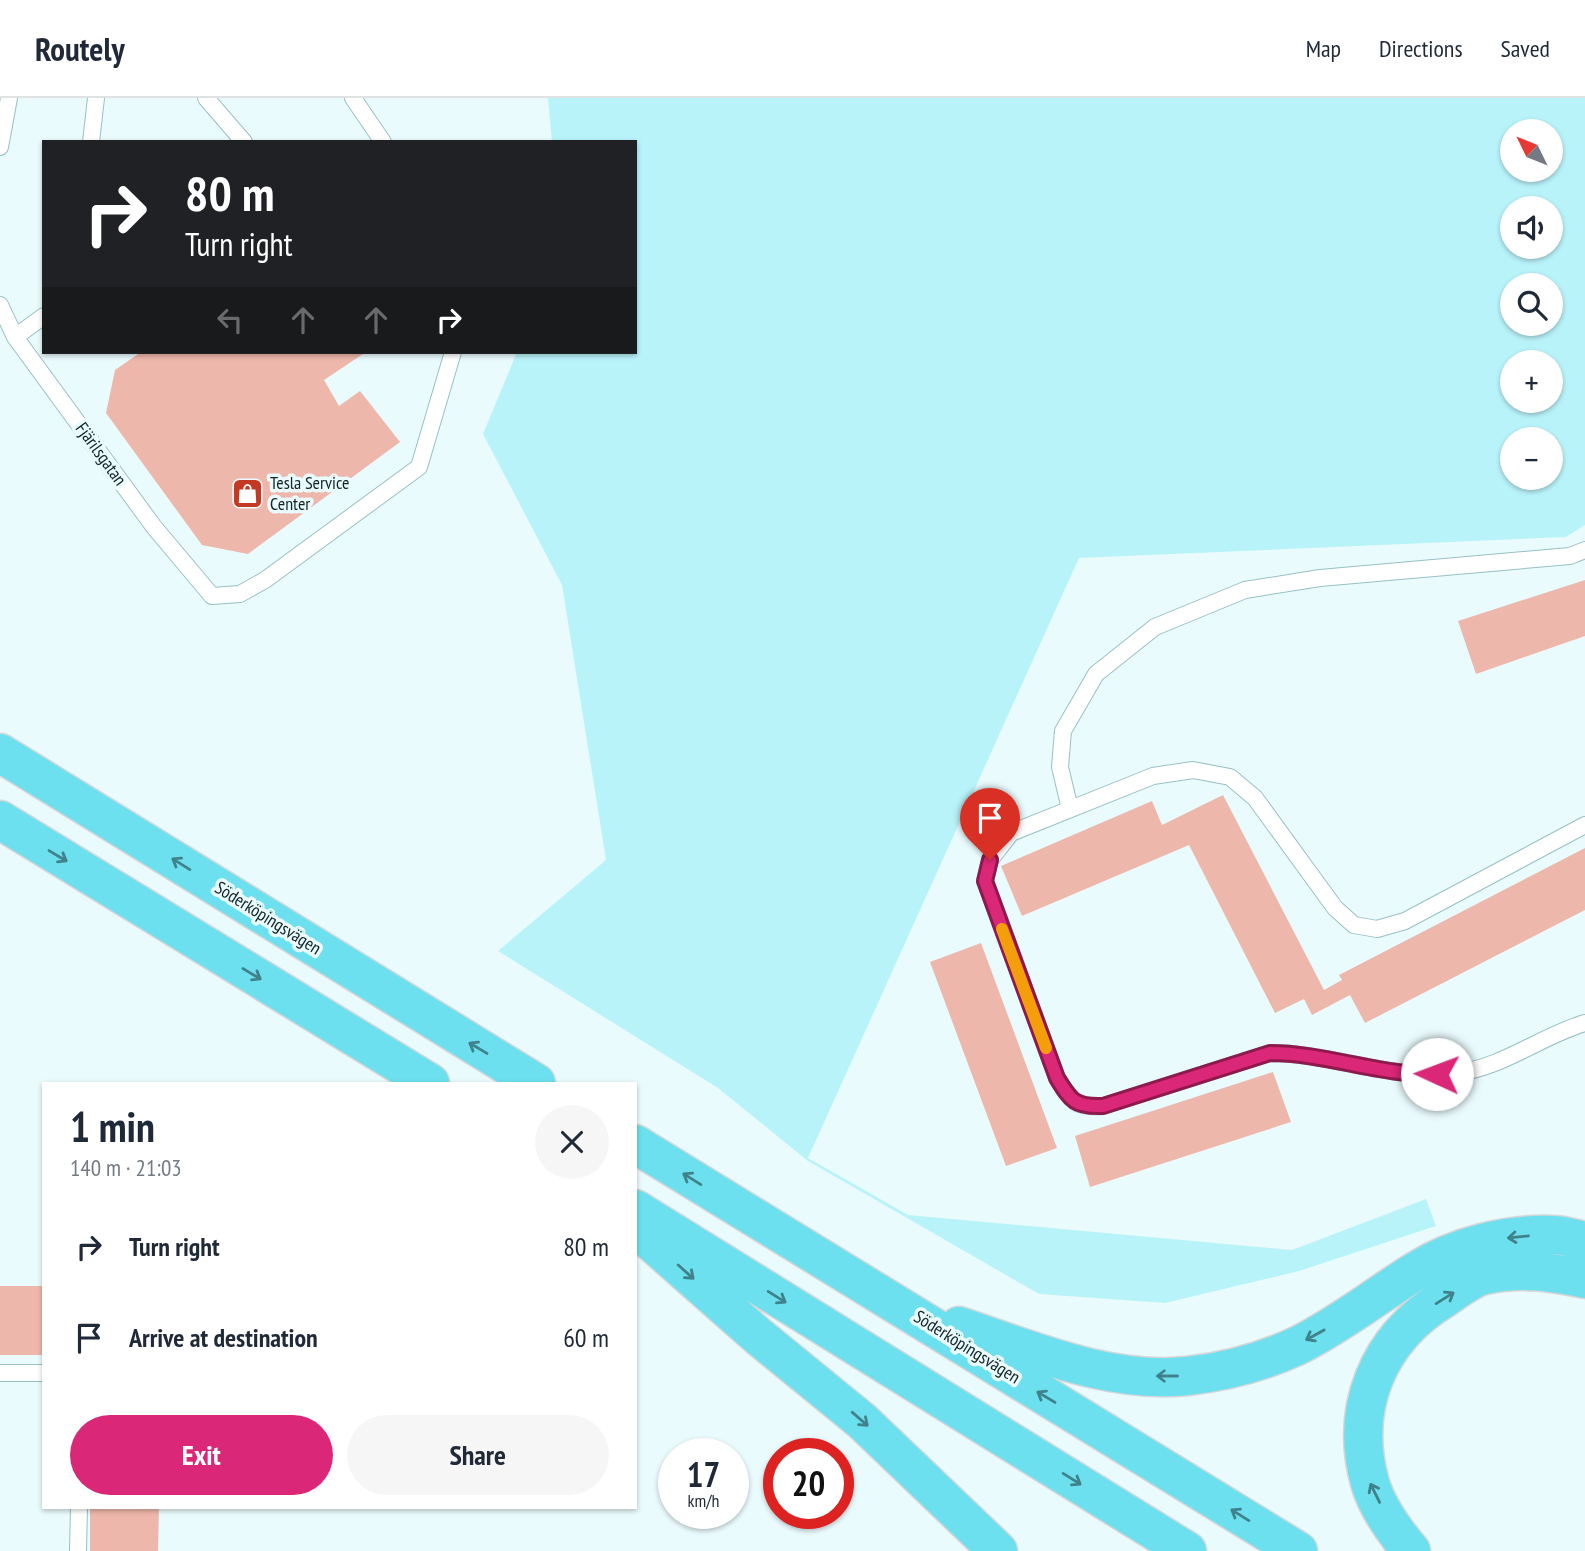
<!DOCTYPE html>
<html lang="en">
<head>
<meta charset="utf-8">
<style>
  :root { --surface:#fff; --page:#f6f6f7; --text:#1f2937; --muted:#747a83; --line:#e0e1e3; --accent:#db2777 }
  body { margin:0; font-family:"PT Sans Narrow",sans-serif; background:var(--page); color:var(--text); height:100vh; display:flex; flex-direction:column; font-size:26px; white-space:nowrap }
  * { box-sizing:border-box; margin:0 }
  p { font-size:23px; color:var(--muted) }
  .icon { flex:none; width:38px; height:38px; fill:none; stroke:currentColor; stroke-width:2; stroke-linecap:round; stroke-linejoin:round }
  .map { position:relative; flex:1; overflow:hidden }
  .side { position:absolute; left:42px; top:984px; width:595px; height:427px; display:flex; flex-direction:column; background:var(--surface); border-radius:0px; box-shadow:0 2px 5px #0004 }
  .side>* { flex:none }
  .banner { position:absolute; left:42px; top:42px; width:595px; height:214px; border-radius:0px; box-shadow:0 2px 5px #0004; background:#202124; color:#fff; overflow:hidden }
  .needle { width:46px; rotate:313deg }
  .tools { position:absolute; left:1500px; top:21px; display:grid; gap:14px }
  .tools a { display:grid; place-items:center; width:63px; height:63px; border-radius:50%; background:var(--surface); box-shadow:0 2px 5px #0004; font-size:35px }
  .speed { position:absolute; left:658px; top:1340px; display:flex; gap:14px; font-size:35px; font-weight:700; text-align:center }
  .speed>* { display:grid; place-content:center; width:91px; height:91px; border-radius:50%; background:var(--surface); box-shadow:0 2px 5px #0004; line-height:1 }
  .speed small { font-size:18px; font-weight:400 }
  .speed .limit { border:10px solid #d22; background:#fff; color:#111 }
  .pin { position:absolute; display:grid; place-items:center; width:60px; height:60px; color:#fff; margin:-72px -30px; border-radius:50% 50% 50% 0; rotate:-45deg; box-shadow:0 0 7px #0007 }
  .pin .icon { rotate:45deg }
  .me { position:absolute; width:77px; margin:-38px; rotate:272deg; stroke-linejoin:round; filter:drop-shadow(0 0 5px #0008) }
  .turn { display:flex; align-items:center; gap:24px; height:147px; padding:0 28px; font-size:32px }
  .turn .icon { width:91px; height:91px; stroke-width:2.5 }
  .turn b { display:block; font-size:49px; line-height:60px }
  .lanes { display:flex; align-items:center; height:66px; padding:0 28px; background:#0003; justify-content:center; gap:35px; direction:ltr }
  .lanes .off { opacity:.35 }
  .round { display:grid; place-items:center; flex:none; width:74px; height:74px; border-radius:37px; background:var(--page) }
  .overview { display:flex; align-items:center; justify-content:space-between; height:119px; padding:0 28px }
  h1 { font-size:42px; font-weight:700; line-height:52px }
  .cta { display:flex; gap:14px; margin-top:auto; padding:14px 28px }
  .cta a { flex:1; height:80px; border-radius:42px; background:var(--accent); color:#fff; font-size:28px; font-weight:700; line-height:80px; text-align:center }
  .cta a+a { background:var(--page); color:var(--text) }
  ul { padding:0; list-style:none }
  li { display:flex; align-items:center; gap:21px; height:91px; padding:0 28px }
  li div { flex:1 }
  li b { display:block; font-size:26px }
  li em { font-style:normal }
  header { display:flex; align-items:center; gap:42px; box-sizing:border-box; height:98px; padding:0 35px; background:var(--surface); border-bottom:2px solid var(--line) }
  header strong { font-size:33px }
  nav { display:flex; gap:38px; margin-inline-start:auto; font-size:24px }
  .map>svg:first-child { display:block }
  .green { fill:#b9f3fa; fill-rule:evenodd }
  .building { fill:#eeb7ab }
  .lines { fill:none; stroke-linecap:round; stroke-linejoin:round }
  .service-casing { stroke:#97c0c5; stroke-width:18 }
  .trunk-casing { stroke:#d5d7d8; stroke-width:41 }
  .service { stroke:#fff; stroke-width:16 }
  .trunk { stroke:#6ce0ee; stroke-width:38 }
  .oneway { stroke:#40828a }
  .route-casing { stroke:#8e194d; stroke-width:18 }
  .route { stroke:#db2777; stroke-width:12 }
  .slow { stroke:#f59e0b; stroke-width:12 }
  .labels { text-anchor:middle; stroke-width:7; stroke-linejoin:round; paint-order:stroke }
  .street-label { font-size:18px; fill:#132325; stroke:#eafbfd }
  .poi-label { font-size:18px; fill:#132325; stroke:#eafbfd; text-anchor:start }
</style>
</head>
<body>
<header>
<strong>Routely</strong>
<nav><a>Map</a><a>Directions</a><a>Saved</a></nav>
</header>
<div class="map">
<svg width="1585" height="1453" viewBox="0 0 1585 1453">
  <rect width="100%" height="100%" fill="#eafbfd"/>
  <path class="green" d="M 548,0 L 1585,0 L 1585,427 L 1566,439 L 1079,460 L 808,1060 L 908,1117 L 1292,1152 L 1426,1101 L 1436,1128 L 1299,1173 L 1165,1205 L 1039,1196 L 808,1063 L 718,990 L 498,853 L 606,762 L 562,487 L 483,336 L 517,254 L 635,254 L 635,44 L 552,44 ZM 1512,33 L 1550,33 L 1550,72 L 1512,72 ZM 1512,110 L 1550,110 L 1550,149 L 1512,149 ZM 1550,187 L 1550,226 L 1512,226 L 1512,187 ZM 1512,264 L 1550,264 L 1550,303 L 1512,303 ZM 1512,341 L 1550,341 L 1550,380 L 1512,380 Z"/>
  <path class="building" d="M 141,254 L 366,254 L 324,282 L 339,308 L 360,293 L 400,344 L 248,456 L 202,447 L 106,315 L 115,272 Z
    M 1585,482 L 1585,538 L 1476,576 L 1458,523 Z
    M 1223,697 L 1324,892 L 1342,882 L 1339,877 L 1585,750 L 1585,812 L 1365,925 L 1350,897 L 1312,917 L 1304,901 L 1275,915 L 1189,747 L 1022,818 L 1001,768 L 1152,703 L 1162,727 Z
    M 981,845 L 1057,1050 L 1006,1068 L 930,864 Z
    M 1273,974 L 1291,1024 L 1090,1089 L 1075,1038 Z
    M 0,1188 L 44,1188 L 44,1257 L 0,1257 Z
    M 90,1409 L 159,1409 L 158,1453 L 90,1453 Z"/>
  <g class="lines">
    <defs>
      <path id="service" d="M 206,0 L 244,44
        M 353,0 L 383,44
        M 91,44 L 96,0
        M 0,49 L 9,0
        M 0,207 L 15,239 L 154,429 L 212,498 L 240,496 L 265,482 L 419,369 L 453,254
        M 15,239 L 44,218
        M 1070,711 L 1060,669 L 1063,633 L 1096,576 L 1155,529 L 1245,492 L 1320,480 L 1570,458 L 1585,452
        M 1585,727 L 1405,823 L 1377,831 L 1354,827 L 1335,810 L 1255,700 L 1230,679 L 1193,672 L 1153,678 L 1011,735 L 990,762 L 985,783 L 1057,980 C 1071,1003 1075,1010 1103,1008 L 1270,955 C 1333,955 1392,983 1456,975 C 1502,970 1541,938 1585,925
        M 0,1275 L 44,1275
        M 78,1453 L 79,1409"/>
      <path id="trunk" d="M 0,655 L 536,985
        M 0,722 L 430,985
        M 635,1046 L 1298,1453
        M 635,1111 L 1187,1453
        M 647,1140 L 758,1238 L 862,1323 L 998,1453
        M 959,1228 C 1031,1252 1109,1286 1187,1278 C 1224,1274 1265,1263 1299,1247 C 1341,1226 1377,1197 1416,1173 C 1455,1148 1508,1135 1554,1137 C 1564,1137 1575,1141 1585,1143
        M 1411,1453 C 1395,1434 1377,1409 1370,1385 C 1349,1310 1378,1241 1443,1201 C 1456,1193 1471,1180 1485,1177 C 1518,1169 1552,1174 1585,1181"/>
    </defs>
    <use href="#service" class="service-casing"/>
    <use href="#trunk" class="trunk-casing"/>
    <use href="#service" class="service"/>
    <use href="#trunk" class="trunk"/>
  </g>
  <defs><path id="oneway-shaft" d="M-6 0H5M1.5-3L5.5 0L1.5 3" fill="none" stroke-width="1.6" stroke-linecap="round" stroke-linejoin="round" transform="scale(1.75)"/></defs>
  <g class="oneway">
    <use href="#oneway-shaft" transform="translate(58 758) rotate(31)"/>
    <use href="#oneway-shaft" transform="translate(181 766) rotate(-148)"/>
    <use href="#oneway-shaft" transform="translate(252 876) rotate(31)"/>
    <use href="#oneway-shaft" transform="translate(478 950) rotate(-149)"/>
    <use href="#oneway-shaft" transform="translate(692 1081) rotate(-148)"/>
    <use href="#oneway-shaft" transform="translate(1518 1139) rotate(174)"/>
    <use href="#oneway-shaft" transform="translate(686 1174) rotate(42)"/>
    <use href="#oneway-shaft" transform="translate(777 1199) rotate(32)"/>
    <use href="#oneway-shaft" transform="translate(1445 1200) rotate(-32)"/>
    <use href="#oneway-shaft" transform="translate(1315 1237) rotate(151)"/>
    <use href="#oneway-shaft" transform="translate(1167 1278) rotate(-180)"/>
    <use href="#oneway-shaft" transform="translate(1046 1299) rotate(-149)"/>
    <use href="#oneway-shaft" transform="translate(860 1321) rotate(41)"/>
    <use href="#oneway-shaft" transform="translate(1072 1381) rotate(32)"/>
    <use href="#oneway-shaft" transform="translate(1375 1395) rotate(-116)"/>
    <use href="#oneway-shaft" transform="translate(1240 1417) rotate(-148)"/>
  </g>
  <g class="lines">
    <defs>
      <path id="route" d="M 990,762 L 985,783 L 1057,980 C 1071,1003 1075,1009 1103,1008 L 1270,955 C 1326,955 1380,978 1437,976"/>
    </defs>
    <use href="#route" class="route-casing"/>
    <use href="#route" class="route"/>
    <path class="slow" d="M 1002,831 L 1046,950"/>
  </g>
  <defs>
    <symbol id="shop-square" viewBox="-11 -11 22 22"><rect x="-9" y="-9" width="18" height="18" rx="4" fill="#c43924" stroke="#eafbfd"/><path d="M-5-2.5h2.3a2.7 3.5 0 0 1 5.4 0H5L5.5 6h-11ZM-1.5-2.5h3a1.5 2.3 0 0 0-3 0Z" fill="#fff"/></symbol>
  </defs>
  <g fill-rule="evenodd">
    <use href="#shop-square" x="230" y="378" width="35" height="35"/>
  </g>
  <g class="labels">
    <g class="street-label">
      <text transform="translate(101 356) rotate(54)" y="6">Fjärilsgatan</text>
      <text transform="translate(268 820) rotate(32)" y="6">Söderköpingsvägen</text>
      <text transform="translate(967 1249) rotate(32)" y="6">Söderköpingsvägen</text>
    </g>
    <g class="poi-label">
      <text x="270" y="391">Tesla Service<tspan x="270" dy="21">Center</tspan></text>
    </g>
  </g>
</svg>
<div class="tools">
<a><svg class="needle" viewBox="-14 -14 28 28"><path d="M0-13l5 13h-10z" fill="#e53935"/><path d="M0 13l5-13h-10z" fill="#747a83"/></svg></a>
<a><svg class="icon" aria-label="sound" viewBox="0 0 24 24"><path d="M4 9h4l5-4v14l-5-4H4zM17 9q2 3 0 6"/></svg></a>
<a><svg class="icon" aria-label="search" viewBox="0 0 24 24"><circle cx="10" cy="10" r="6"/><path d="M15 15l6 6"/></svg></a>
<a>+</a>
<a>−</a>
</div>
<div class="speed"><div>17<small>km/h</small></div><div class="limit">20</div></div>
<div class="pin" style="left:990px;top:762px;background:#d93025"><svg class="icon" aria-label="arrive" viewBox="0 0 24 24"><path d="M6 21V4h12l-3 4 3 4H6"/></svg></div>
<svg class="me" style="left:1437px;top:976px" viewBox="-20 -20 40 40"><circle r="19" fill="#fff"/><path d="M0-13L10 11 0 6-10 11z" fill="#db2777"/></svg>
<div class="banner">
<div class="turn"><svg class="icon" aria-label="right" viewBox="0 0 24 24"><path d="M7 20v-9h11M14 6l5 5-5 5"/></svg><div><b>80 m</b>Turn right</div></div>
<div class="lanes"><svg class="icon off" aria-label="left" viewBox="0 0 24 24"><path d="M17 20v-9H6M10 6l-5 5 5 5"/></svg><svg class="icon off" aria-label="ahead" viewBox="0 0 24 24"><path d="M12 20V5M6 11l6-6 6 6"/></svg><svg class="icon off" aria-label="ahead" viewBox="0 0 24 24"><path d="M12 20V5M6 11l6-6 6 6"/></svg><svg class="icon" aria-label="right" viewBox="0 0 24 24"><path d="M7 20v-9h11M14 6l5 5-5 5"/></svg></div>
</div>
<section class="side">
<div class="overview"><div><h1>1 min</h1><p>140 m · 21:03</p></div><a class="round"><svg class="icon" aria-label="close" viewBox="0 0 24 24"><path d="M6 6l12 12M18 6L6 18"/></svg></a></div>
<ul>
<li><svg class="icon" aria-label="right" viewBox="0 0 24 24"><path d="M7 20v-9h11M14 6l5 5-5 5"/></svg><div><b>Turn right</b></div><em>80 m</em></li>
<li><svg class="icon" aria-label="arrive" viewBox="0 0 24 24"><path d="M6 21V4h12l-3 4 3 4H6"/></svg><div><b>Arrive at destination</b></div><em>60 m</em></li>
</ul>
<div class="cta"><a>Exit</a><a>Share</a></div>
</section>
</div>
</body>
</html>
